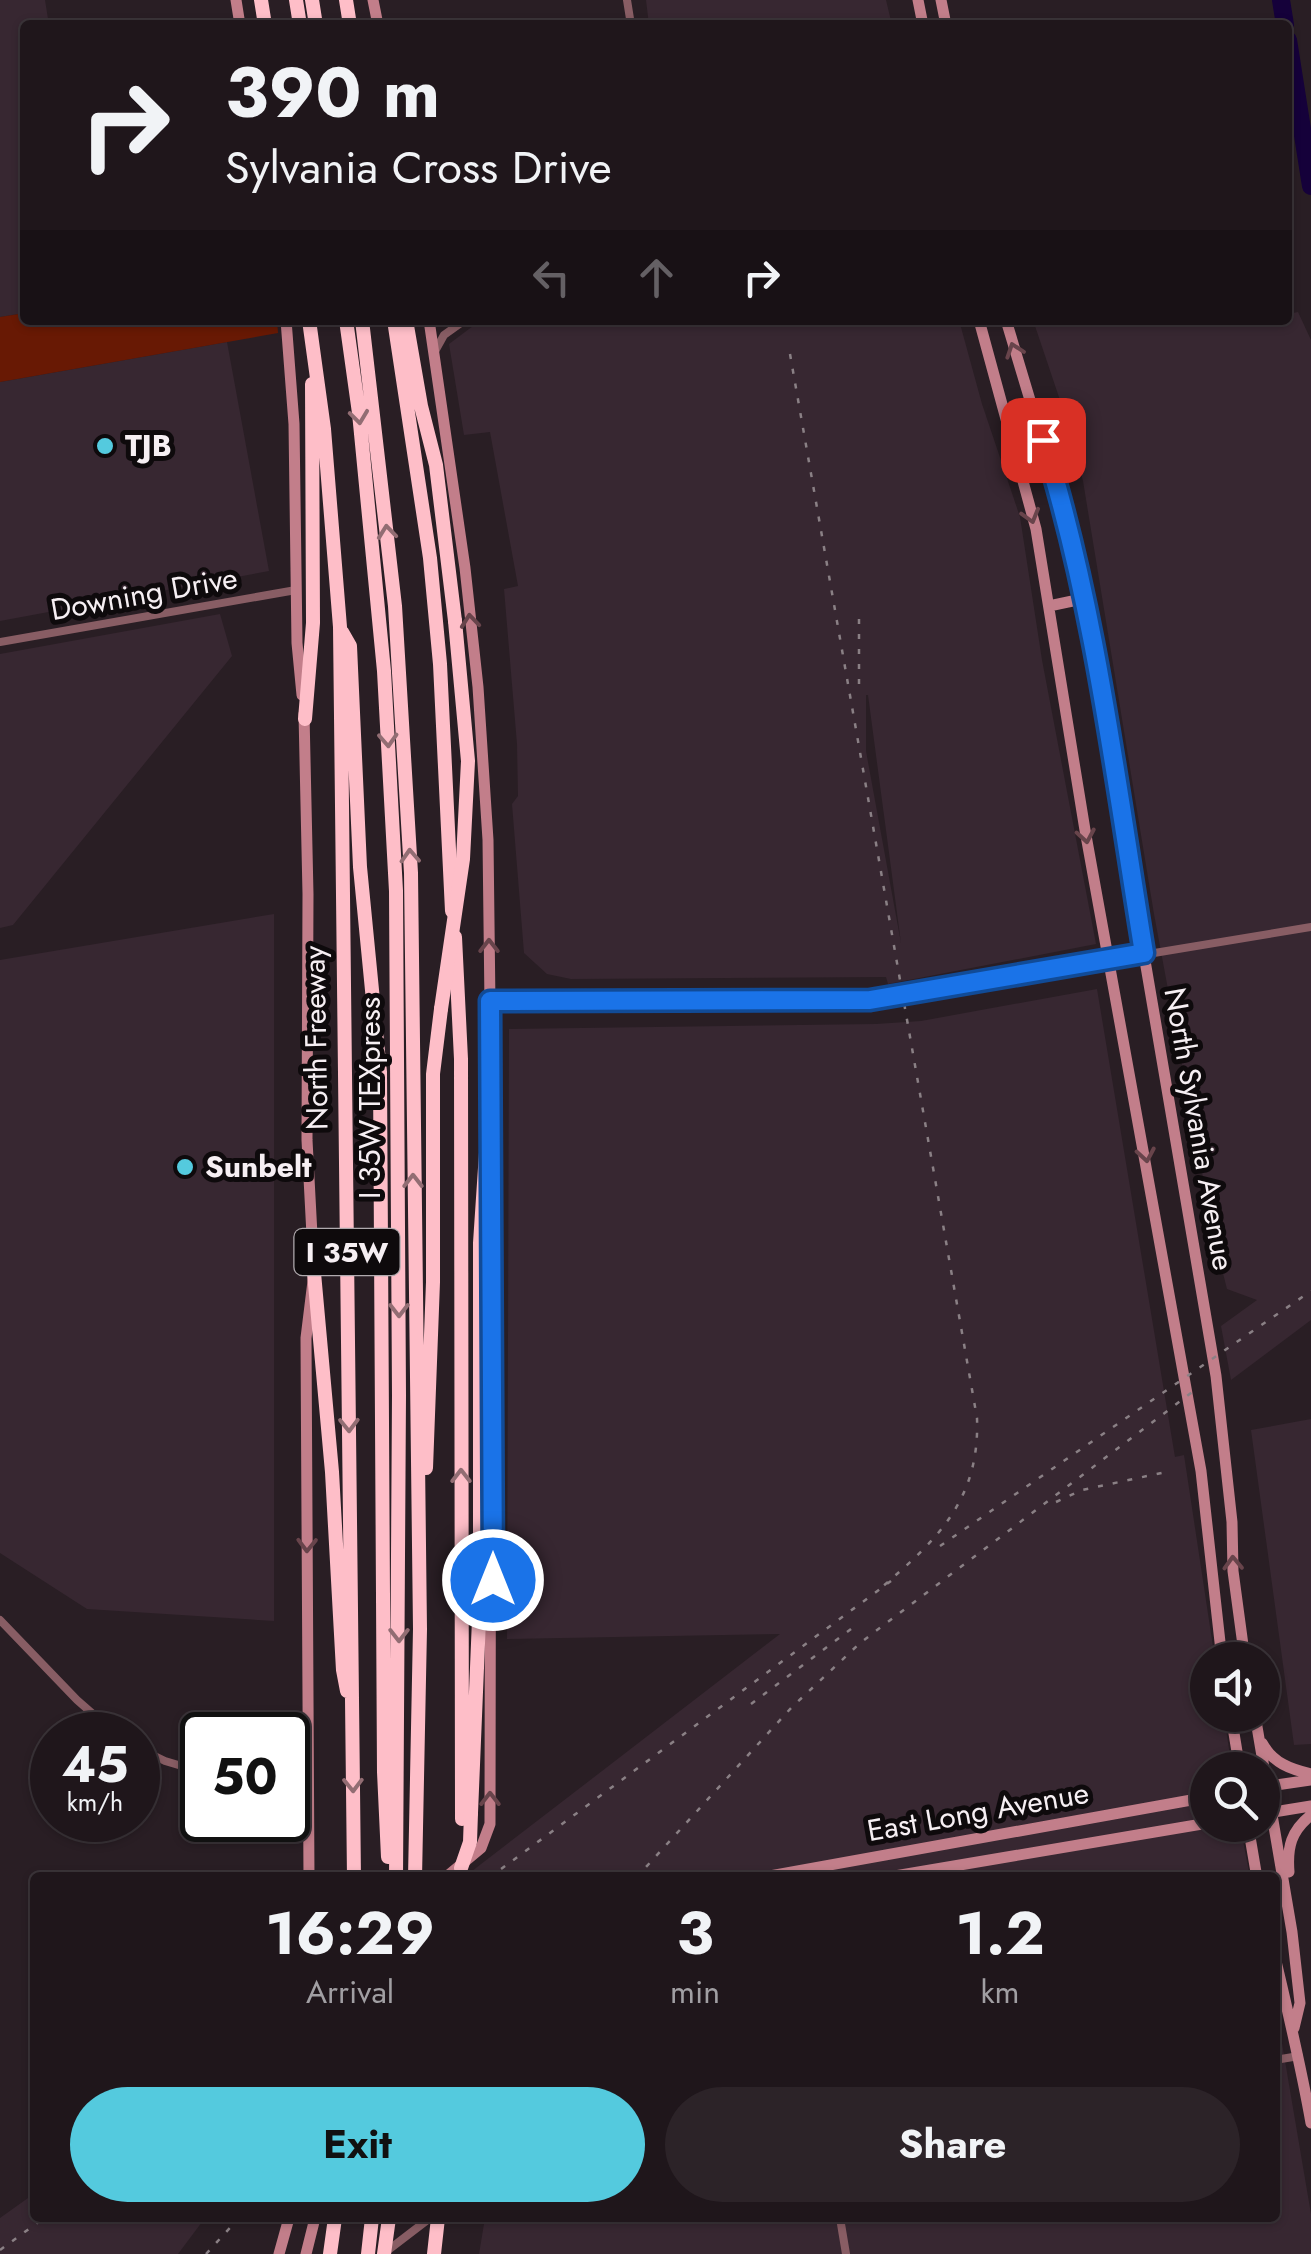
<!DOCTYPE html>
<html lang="en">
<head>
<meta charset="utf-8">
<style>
  :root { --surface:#1f161b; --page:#2c2328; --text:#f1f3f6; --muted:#a19fa3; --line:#3c353a; --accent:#54cade }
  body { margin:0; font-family:Jost,sans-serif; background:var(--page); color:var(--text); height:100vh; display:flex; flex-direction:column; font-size:38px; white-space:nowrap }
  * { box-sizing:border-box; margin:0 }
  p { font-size:32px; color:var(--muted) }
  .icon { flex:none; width:55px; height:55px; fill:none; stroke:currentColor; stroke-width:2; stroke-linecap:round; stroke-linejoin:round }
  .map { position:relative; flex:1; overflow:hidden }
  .panel { position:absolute; left:30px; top:1872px; width:1250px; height:350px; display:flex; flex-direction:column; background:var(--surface); border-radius:10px; box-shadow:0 2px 8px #0004,0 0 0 2px var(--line) }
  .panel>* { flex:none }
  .banner { position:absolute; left:20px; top:20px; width:1272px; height:305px; border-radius:10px; box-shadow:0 2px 8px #0004,0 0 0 2px var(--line); background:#1f161b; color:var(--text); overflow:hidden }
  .buttons { position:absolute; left:1190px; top:1642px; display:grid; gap:20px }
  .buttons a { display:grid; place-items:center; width:90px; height:90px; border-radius:50%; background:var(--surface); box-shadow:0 2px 8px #0004,0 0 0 2px var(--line); font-size:50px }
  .speed { position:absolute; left:30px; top:1712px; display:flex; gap:20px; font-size:50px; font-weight:700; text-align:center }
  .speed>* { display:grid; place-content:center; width:130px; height:130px; border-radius:50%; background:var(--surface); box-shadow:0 2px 8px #0004,0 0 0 2px var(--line); line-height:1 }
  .speed small { font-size:25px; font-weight:400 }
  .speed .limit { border:5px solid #111; border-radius:15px; background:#fff; color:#111 }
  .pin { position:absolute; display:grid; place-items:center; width:85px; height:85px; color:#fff; margin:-42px; border-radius:20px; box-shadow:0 5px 15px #0006 }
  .me { position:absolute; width:110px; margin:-55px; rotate:0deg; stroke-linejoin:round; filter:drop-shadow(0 0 8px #0008) }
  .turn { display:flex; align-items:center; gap:35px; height:210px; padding:0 40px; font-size:45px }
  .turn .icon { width:130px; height:130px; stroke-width:2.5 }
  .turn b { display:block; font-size:70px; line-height:85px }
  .lanes { display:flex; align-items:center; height:95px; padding:0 40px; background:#0003; justify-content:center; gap:50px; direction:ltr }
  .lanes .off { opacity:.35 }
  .eta { display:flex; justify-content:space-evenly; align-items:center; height:170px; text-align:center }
  .eta b { font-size:60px; font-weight:700; line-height:70px }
  .cta { display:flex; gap:20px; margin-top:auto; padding:20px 40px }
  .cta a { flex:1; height:115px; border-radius:60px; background:var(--accent); color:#111; font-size:40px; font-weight:700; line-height:115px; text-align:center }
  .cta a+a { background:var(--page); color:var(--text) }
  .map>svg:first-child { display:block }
  .built { fill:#372731; fill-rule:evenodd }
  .green { fill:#681904 }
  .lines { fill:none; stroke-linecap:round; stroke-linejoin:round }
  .river { stroke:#15013a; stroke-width:18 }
  .street { stroke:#885d64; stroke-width:8 }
  .secondary { stroke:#c27e8a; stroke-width:11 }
  .highway { stroke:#febec8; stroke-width:14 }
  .rail { stroke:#8a8085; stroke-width:2.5; stroke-dasharray:5 10; stroke-linecap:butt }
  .highway-bridge { stroke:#febec8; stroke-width:14 }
  .oneway { stroke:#68444b }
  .oneway2 { stroke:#926d73 }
  .route-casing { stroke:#114b97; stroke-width:25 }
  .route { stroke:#1a73e8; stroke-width:18 }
  .poi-dot { fill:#54cade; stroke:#0e0a0c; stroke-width:4 }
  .labels { text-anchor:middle; stroke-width:10; stroke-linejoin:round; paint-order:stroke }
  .shield { fill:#0e0a0c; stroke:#b0aaae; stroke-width:2.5 }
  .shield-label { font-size:28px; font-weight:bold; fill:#f6eff3 }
  .poi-label { font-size:30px; font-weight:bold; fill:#f6eff3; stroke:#0e0a0c; text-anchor:start }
  .street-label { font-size:30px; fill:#f6eff3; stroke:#0e0a0c }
</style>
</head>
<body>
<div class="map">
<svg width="1311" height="2254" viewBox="0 0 1311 2254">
  <rect width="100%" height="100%" fill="#291e24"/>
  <path class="built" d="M 0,0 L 45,0 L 49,25 L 25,25 L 25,313 L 0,317 Z
    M 646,0 L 886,0 L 892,25 L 649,25 Z
    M 1298,312 L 1311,340 L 1311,1320 L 1231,1380 L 1221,1326 L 1257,1300 L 1227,1289 L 1215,1242 L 1154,914 L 1083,481 L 1065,415 L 1033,320 L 1288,320 L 1288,314 Z
    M 511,320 L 959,320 L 982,404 L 1020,517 L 1042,660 L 1096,944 L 888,984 L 886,977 L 571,979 L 547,974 L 524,953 L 512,804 L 518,796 L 517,744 L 504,589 L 518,586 L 490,432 L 464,435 L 449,344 L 473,326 ZM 866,695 L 868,695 L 901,943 L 866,751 Z
    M 227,342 L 269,571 L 0,621 L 0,382 Z
    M 220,614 L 232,656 L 13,925 L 0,928 L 0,654 Z
    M 274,914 L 274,1621 L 87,1609 L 0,1553 L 0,960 Z
    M 1097,989 L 1175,1457 L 1184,1455 L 1215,1660 L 1208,1660 L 1208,1715 L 1224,1715 L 1232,1770 L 1208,1770 L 1208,1825 L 1240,1825 L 1250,1877 L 463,1878 L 780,1634 L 507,1639 L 509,1029 L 876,1024 L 921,1021 Z
    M 1311,1419 L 1311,1744 L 1294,1745 L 1251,1430 Z
    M 1275,2002 L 1311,2214 L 1311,2254 L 479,2254 L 485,2218 L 1275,2218 Z
    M 35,2193 L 35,2218 L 205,2218 L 178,2254 L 0,2254 L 0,2218 Z"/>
  <path class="green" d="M 25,313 L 25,320 L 277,320 L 278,333 L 0,382 L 0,317 Z"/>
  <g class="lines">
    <path class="river" d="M 1281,0 L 1285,25
      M 1288,40 L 1311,186"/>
    <path class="street" d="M 627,0 L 631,25
      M 434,353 L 444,335 L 465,320
      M 0,642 L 296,590
      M 490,1001 L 870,1000 L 1311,927
      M 0,1620 L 77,1700 L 117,1735
      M 138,1748 L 165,1761 L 202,1772
      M 288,1778 L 307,1778
      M 1275,2060 L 1299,2056
      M 840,2218 L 846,2254
      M 387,2251 L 430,2218"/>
    <path class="secondary" d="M 236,0 L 240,25
      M 373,0 L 378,25
      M 918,0 L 923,25
      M 941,0 L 946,25
      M 286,320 L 294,424 L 297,643 L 302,695
      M 429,320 L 465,568 L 478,687 L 488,840 L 491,1087
      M 979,320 L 1036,529 L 1085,830 L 1201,1471 L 1222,1660
      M 1006,320 L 1066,520 L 1095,668 L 1216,1376 L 1232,1522 L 1233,1571 L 1245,1660
      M 1049,606 L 1082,599
      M 304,714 L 308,894 L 307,1140 L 314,1273 L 306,1338 L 309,1878
      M 1231,1715 L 1240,1770
      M 1255,1715 L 1292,1932 L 1300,2003 L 1294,2028
      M 1262,1743 C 1273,1763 1290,1769 1311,1774
      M 1262,1787 L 1311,1780
      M 1262,1814 L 1311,1806
      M 1248,1825 L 1257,1878
      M 1289,1872 C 1287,1847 1291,1831 1311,1815
      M 445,1878 L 481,1848 L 490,1824 L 491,1166
      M 758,1878 L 1208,1797
      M 883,1878 L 1208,1823
      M 1275,1957 C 1288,2012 1301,2066 1311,2123
      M 279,2254 L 289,2218
      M 306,2254 L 315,2218"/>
    <path class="highway" d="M 261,0 L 265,25
      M 296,0 L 300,25
      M 312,0 L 316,25
      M 346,0 L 350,25
      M 309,320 L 324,429 L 340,627 L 354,1878
      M 346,320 L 359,413 L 384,671 L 396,891 L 399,1395 L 396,1878
      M 362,320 L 395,606 L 411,873 L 420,1629 L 415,1878
      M 394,320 L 430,558 L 440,664 L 452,911
      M 406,320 L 421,406 L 436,465 L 455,621
      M 342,632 L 350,646 L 360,867 L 380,1072 L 384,1772 L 388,1857
      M 305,719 L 313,623 L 312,384
      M 455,937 L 461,1059 L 462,1819
      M 314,1273 L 332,1472 L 343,1670 L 347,1691
      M 426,1468 L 433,1282 L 433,1074 L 441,1009
      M 471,1813 L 480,1595 L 480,1243 L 491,1078
      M 330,2254 L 335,2218
      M 368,2254 L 372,2218
      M 434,2254 L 438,2218"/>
    <path class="rail" d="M 790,354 L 977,1418 C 980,1499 938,1539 882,1587
      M 859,619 L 859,686
      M 1056,1502 L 1082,1490 L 1166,1472
      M 940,1546 L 1311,1291
      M 751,1704 L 851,1629
      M 489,1878 L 891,1581
      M 636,1878 L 791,1708 L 860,1643 L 1195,1390
      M 0,2250 L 44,2218
      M 206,2254 L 239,2218"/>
    <path class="highway-bridge" d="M 441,1009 L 463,859 L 468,761 L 455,621
      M 461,1868 L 470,1842 L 471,1813
      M 384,2254 L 389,2218"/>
  </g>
  <defs><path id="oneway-chevron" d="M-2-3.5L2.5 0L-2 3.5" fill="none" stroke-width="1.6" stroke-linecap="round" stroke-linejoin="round" transform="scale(2.5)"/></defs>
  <g class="oneway">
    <use href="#oneway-chevron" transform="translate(1014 350) rotate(-109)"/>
    <use href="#oneway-chevron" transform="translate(1031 516) rotate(74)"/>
    <use href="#oneway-chevron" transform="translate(470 621) rotate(-96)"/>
    <use href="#oneway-chevron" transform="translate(1086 836) rotate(80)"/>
    <use href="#oneway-chevron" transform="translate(489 946) rotate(-90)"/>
    <use href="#oneway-chevron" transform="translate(1146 1155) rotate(80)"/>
    <use href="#oneway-chevron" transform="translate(307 1545) rotate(91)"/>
    <use href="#oneway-chevron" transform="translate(1233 1563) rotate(-92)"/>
    <use href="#oneway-chevron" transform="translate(490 1799) rotate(-90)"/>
  </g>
  <g class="oneway2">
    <use href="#oneway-chevron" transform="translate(359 417) rotate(83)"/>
    <use href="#oneway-chevron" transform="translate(387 532) rotate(-96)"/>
    <use href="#oneway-chevron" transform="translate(388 740) rotate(87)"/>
    <use href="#oneway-chevron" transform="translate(410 856) rotate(-93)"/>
    <use href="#oneway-chevron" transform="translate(413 1181) rotate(-90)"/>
    <use href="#oneway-chevron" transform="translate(399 1310) rotate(90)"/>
    <use href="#oneway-chevron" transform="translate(349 1425) rotate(89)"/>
    <use href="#oneway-chevron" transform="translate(461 1476) rotate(-90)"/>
    <use href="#oneway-chevron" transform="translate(399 1635) rotate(90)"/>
    <use href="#oneway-chevron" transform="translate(353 1785) rotate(89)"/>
  </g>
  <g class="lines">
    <defs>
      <path id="route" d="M 493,1580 L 490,1001 L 870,1000 L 1144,953 C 1116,783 1095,604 1043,440"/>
    </defs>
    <use href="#route" class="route-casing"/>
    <use href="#route" class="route"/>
  </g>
  <g class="poi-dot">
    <circle cx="105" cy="446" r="10"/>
    <circle cx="185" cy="1167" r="10"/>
  </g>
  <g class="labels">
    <rect class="shield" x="294.5" y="1229" width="105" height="46" rx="8"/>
    <g class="shield-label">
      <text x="347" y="1262">I 35W</text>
    </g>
    <g class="poi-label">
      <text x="125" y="456">TJB</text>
      <text x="205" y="1177">Sunbelt</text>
    </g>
    <g class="street-label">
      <text transform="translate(144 594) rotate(-10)" y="10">Downing Drive</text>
      <text transform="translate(316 1038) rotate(-91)" y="10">North Freeway</text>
      <text transform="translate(370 1098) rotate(-90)" y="10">I 35W TEXpress</text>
      <text transform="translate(1199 1129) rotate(80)" y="10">North Sylvania Avenue</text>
      <text transform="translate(978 1812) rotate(-10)" y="10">East Long Avenue</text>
    </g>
  </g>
</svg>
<div class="buttons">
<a><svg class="icon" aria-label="sound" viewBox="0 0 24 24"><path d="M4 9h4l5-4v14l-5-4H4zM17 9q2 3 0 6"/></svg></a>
<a><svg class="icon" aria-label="search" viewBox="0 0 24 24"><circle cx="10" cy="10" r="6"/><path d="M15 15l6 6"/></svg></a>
</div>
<div class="speed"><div>45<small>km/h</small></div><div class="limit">50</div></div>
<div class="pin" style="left:1043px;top:440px;background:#d93025"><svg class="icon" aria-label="arrive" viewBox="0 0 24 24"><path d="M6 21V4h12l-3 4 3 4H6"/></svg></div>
<svg class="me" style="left:493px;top:1580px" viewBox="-20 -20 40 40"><circle r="17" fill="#1a73e8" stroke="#fff" stroke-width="3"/><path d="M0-11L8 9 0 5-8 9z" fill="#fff"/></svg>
<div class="banner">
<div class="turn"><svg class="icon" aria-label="right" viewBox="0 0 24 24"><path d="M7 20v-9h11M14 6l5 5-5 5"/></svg><div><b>390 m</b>Sylvania Cross Drive</div></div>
<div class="lanes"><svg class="icon off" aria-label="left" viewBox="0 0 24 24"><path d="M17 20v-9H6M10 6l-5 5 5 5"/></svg><svg class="icon off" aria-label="ahead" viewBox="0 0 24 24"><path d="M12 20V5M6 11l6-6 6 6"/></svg><svg class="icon" aria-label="right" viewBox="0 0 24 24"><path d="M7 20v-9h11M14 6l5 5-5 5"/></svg></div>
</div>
<section class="panel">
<div class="eta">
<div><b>16:29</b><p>Arrival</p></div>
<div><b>3</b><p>min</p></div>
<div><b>1.2</b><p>km</p></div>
</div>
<div class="cta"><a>Exit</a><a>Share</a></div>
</section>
</div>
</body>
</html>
